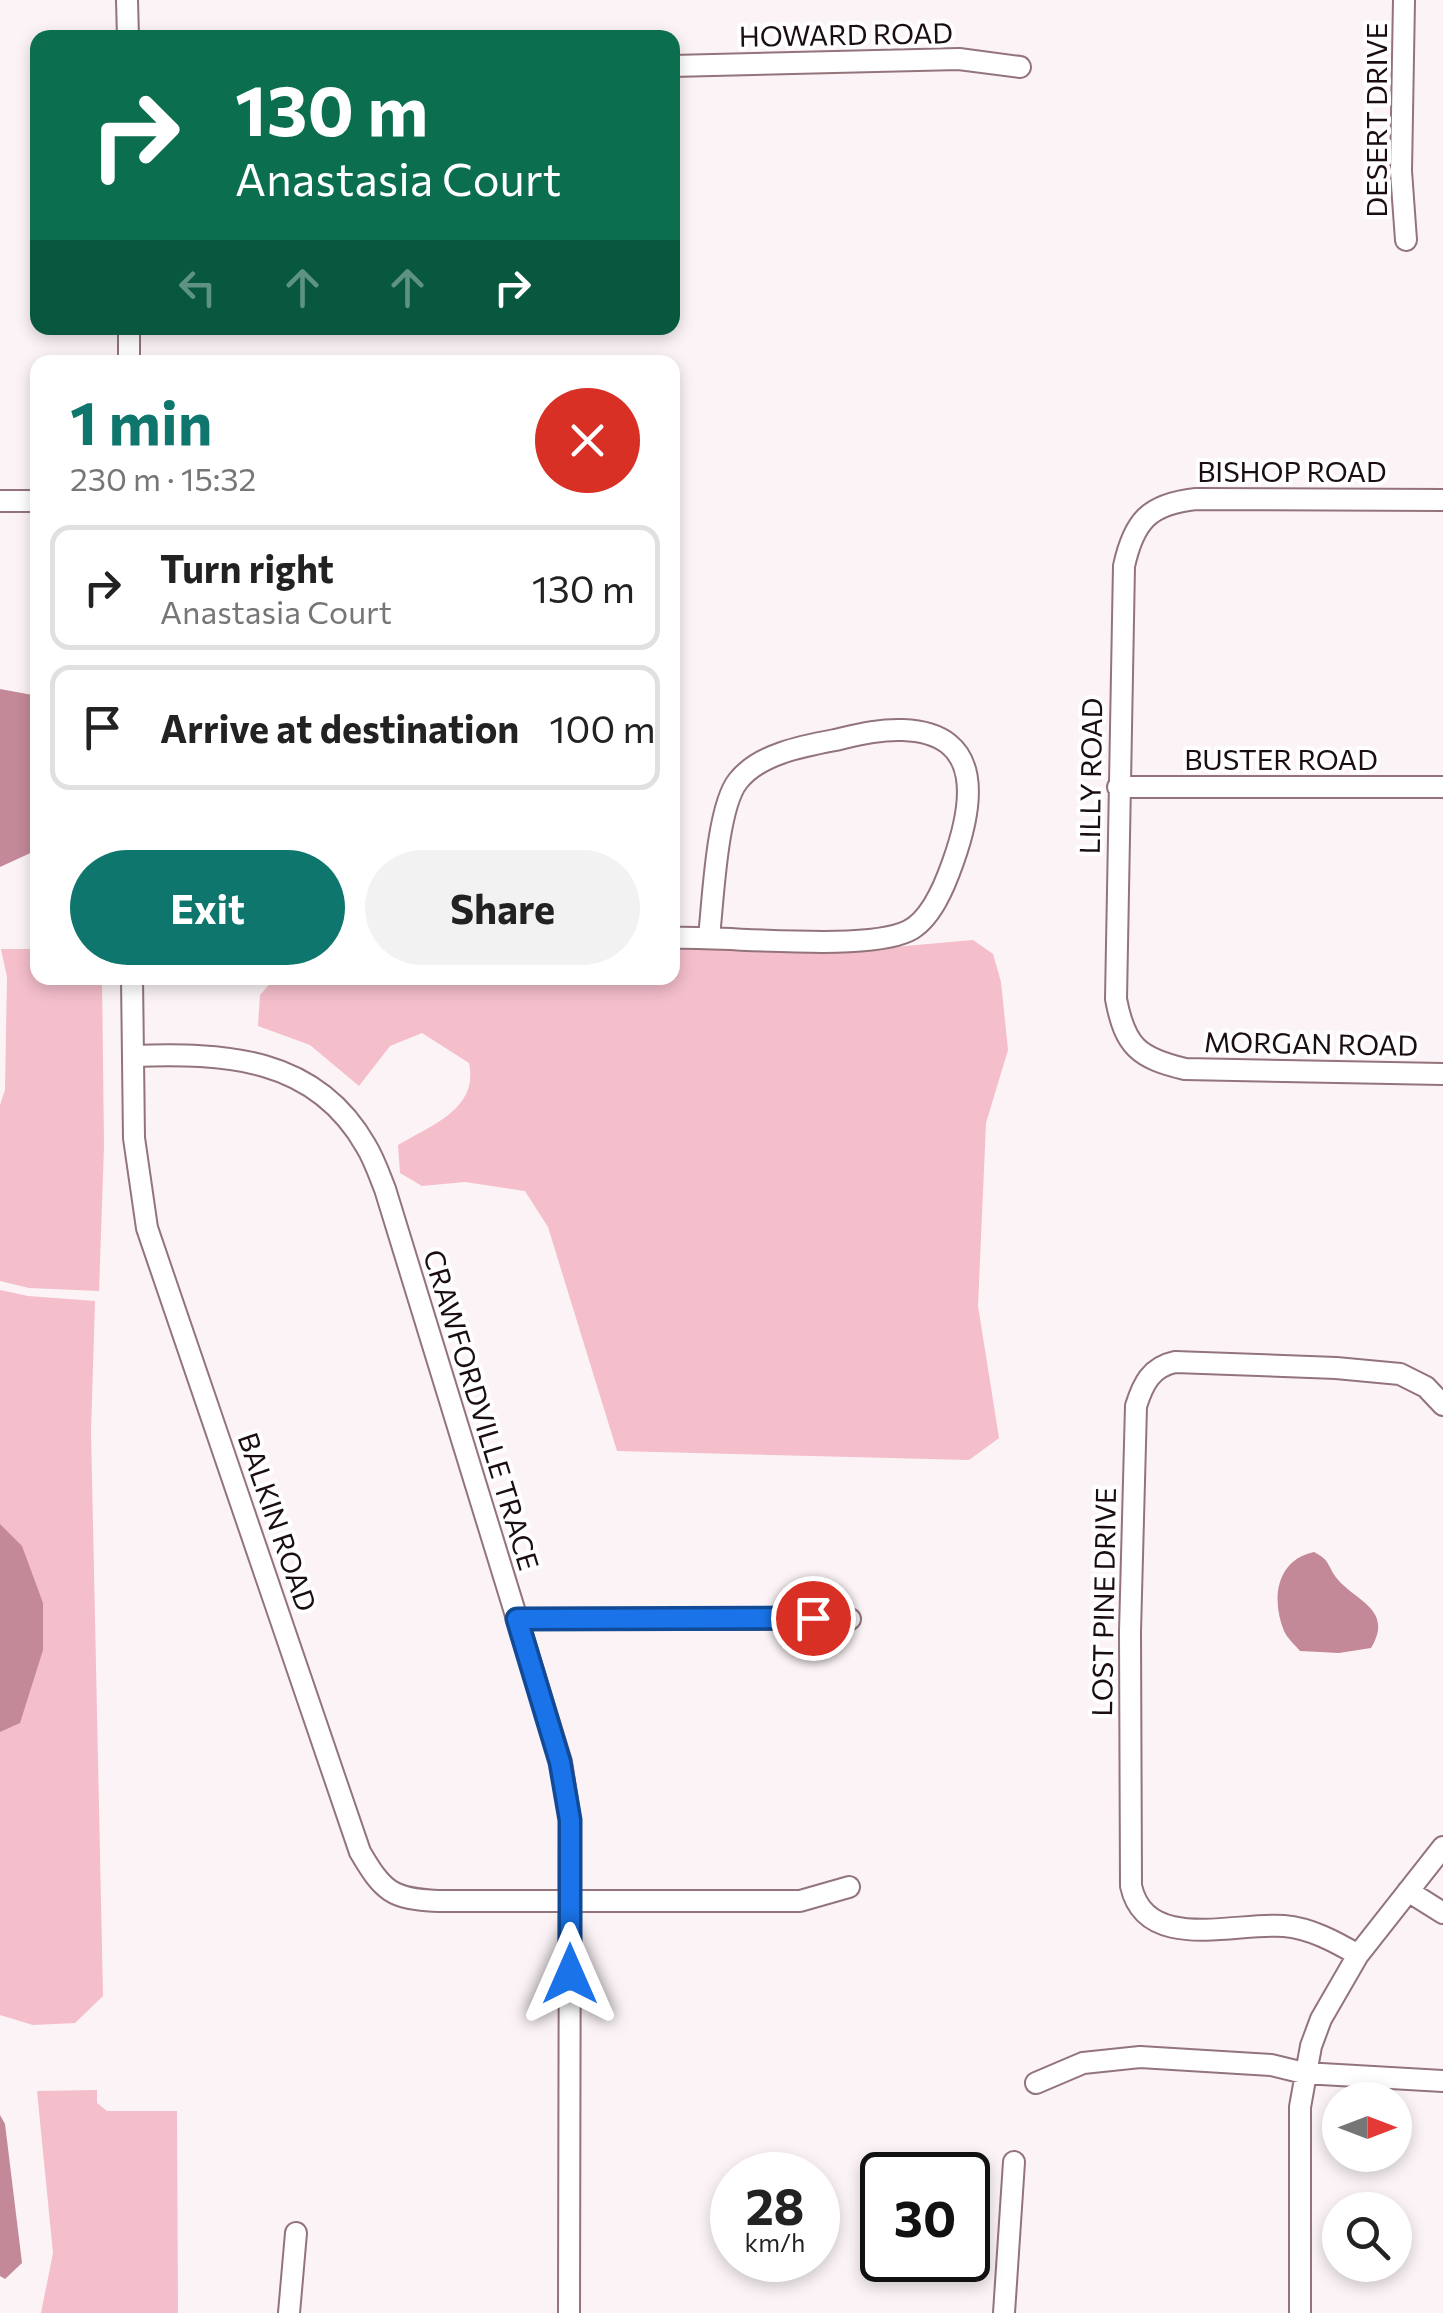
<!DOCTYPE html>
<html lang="en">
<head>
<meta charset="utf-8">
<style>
  :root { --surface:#fff; --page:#f2f2f2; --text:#222; --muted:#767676; --line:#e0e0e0; --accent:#0f766e }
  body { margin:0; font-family:Commissioner,sans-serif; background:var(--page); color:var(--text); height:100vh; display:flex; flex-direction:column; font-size:38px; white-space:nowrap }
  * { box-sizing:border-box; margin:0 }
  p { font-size:32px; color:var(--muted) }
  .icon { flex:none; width:55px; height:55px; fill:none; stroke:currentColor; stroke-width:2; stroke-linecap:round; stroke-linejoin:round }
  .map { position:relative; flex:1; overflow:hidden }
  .side { position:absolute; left:30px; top:355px; width:650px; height:630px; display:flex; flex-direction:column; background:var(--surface); border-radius:20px; box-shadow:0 5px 15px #0003 }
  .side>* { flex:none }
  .guide { position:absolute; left:30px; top:30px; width:650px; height:305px; border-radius:20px; box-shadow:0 5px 15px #0003; background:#0b6e4f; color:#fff; overflow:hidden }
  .needle { width:65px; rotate:90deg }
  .tools { position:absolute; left:1322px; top:2082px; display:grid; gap:20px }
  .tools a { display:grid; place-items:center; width:90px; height:90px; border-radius:50%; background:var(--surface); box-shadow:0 5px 15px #0003; font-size:50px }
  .speed { position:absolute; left:710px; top:2152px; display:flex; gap:20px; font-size:50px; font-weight:700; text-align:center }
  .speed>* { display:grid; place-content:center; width:130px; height:130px; border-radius:50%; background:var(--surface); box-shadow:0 5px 15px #0003; line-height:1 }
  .speed small { font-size:25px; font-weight:400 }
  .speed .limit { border:5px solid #111; border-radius:15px; background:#fff; color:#111 }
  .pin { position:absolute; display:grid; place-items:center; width:85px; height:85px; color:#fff; margin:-42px; border:5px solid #fff; border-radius:50%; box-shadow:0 2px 10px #0007 }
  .me { position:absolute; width:110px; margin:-55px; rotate:0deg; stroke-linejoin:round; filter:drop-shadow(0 0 8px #0008) }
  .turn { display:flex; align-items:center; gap:35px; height:210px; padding:0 40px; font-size:45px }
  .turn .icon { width:130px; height:130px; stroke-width:2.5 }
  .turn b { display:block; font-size:70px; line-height:85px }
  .lanes { display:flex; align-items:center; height:95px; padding:0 40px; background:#0003; justify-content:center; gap:50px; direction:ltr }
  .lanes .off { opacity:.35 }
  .round { display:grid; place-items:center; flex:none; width:105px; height:105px; border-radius:52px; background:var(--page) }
  .summary { display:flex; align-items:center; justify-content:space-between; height:170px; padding:0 40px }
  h1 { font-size:60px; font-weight:700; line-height:75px; color:var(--accent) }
  .cta { display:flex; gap:20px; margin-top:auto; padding:20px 40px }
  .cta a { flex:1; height:115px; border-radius:60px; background:var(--accent); color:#fff; font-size:40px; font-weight:700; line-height:115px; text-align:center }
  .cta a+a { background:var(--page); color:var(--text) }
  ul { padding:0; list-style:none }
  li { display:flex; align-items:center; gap:30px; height:125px; margin:0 20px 15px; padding:0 20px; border:5px solid var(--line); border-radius:20px }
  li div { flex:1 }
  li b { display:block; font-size:38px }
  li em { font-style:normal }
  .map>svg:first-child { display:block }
  .green { fill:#f4becb }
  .water { fill:#c48998 }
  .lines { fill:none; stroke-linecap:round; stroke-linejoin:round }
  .street-casing { stroke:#93747b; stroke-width:24 }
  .street { stroke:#fff; stroke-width:20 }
  .route-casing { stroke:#114b97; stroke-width:25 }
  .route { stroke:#1a73e8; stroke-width:18 }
  .labels { text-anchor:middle; stroke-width:8; stroke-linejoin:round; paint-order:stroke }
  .street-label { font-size:28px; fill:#1a0e11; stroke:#fff }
</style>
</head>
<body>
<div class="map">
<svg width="1443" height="2313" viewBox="0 0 1443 2313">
  <rect width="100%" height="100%" fill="#fbf3f5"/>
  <path class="green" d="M 973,940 L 993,954 L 1001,982 L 1008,1050 L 986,1123 L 978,1306 L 999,1438 L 969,1460 L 617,1451 L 548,1227 L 525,1191 L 465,1182 L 422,1186 L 400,1173 L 398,1145 C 431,1125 479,1109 469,1063 L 422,1033 L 390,1046 L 359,1086 L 310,1045 L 258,1026 L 260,995 L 275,978 L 672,978 L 673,947 L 894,947 Z
    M 1,949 L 37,949 L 38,978 L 102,978 L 104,1146 L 99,1291 L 29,1288 L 0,1281 L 0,1105 L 5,1090 L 7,977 Z
    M 0,1290 L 28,1296 L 95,1301 L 91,1431 L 103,1996 L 75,2023 L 33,2025 L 0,2015 Z
    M 97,2090 L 97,2103 L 107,2111 L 177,2111 L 178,2313 L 41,2313 L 53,2253 L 37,2091 Z"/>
  <path class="water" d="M 0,689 L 38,696 L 37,850 L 0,867 Z
    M 0,1524 L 22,1546 L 43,1603 L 43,1650 L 20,1723 L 0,1732 Z
    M 1314,1552 C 1330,1561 1326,1562 1335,1576 C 1353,1601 1395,1608 1371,1648 L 1339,1653 L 1300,1651 C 1295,1645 1287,1638 1284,1631 C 1271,1599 1276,1560 1314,1552 Z
    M 0,2115 L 5,2124 L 22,2263 L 5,2279 L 0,2276 Z"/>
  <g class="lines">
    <defs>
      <path id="street" d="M 127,0 L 128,38
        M 1404,0 L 1401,171 L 1406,240
        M 672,66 L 959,59 L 1020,67
        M 129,328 L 129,362
        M 1443,500 L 1196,499 C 1149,504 1134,521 1124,566 L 1116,999 C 1125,1047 1139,1058 1185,1069 L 1443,1074
        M 0,501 L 38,501
        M 1118,787 L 1443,787
        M 672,938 C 728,936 864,952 908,931 C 931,920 945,885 953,862 C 973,806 986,733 903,730 C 880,729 857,735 835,740 C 803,746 759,754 738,781 C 717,807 713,900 709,937
        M 132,978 L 134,1138 L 147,1228 L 360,1852 C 383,1891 391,1899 438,1901 L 800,1901 L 849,1887
        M 133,1056 C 224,1053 315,1056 366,1146 C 374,1159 379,1174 385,1189 L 561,1762 L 570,1820 L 569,2313
        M 517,1619 L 850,1619
        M 1408,1891 L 1443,1913
        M 1358,1955 C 1336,1942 1310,1928 1284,1926 C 1235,1922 1146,1953 1131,1886 L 1130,1632 L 1136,1406 C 1143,1384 1151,1367 1175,1362 L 1336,1368 L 1400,1374 L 1426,1387 L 1443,1405
        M 1036,2083 L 1083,2063 L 1140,2057 L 1271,2065 L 1304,2073 L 1443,2081
        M 289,2313 L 296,2233
        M 1004,2313 L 1014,2162
        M 1300,2313 L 1300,2107 L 1311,2046 L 1321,2019 L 1358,1955 L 1443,1847"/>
    </defs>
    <use href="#street" class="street-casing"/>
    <use href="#street" class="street"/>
  </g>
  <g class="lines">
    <defs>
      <path id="route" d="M 570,1974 L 570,1820 L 560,1762 L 517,1619 L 813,1618"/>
    </defs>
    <use href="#route" class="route-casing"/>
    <use href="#route" class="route"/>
  </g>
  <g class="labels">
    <g class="street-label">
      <text transform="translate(846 35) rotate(-1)" y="10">HOWARD ROAD</text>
      <text transform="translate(1377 120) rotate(-90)" y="10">DESERT DRIVE</text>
      <text x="1292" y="482">BISHOP ROAD</text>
      <text x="1281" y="770">BUSTER ROAD</text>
      <text transform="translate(1091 776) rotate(-89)" y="10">LILLY ROAD</text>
      <text transform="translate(1311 1044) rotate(1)" y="10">MORGAN ROAD</text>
      <text transform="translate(481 1410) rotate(73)" y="10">CRAWFORDVILLE TRACE</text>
      <text transform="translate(277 1522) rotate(71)" y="10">BALKIN ROAD</text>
      <text transform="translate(1104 1602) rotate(-89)" y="10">LOST PINE DRIVE</text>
    </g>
  </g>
</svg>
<div class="tools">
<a><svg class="needle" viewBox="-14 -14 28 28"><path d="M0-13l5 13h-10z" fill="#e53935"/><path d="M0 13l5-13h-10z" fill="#767676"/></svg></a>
<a><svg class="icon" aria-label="search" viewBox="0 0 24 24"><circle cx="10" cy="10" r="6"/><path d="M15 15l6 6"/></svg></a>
</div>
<div class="speed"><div>28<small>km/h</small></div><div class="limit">30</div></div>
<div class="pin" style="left:813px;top:1618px;background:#d93025"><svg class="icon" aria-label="arrive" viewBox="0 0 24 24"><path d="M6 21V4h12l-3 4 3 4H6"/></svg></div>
<svg class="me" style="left:570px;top:1974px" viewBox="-20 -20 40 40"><path d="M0-17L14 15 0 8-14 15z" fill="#1a73e8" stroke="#fff" stroke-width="4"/></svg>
<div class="guide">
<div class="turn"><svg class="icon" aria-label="right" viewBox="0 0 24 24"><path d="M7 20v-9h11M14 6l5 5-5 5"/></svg><div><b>130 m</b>Anastasia Court</div></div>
<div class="lanes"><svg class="icon off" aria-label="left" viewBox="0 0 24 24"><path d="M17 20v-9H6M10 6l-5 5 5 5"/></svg><svg class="icon off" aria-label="ahead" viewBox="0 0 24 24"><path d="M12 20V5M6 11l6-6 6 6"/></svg><svg class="icon off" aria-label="ahead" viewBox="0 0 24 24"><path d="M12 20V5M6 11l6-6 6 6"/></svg><svg class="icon" aria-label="right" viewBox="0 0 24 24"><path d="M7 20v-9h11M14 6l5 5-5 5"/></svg></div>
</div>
<section class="side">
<div class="summary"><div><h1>1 min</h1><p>230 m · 15:32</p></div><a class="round" style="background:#d93025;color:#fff"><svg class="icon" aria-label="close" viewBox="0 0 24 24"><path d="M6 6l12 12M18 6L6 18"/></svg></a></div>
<ul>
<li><svg class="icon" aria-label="right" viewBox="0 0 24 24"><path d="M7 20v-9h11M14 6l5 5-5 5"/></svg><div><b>Turn right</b><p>Anastasia Court</p></div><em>130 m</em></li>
<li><svg class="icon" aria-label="arrive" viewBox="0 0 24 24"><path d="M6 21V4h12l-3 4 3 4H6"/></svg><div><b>Arrive at destination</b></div><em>100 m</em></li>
</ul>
<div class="cta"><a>Exit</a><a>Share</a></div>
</section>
</div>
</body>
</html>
